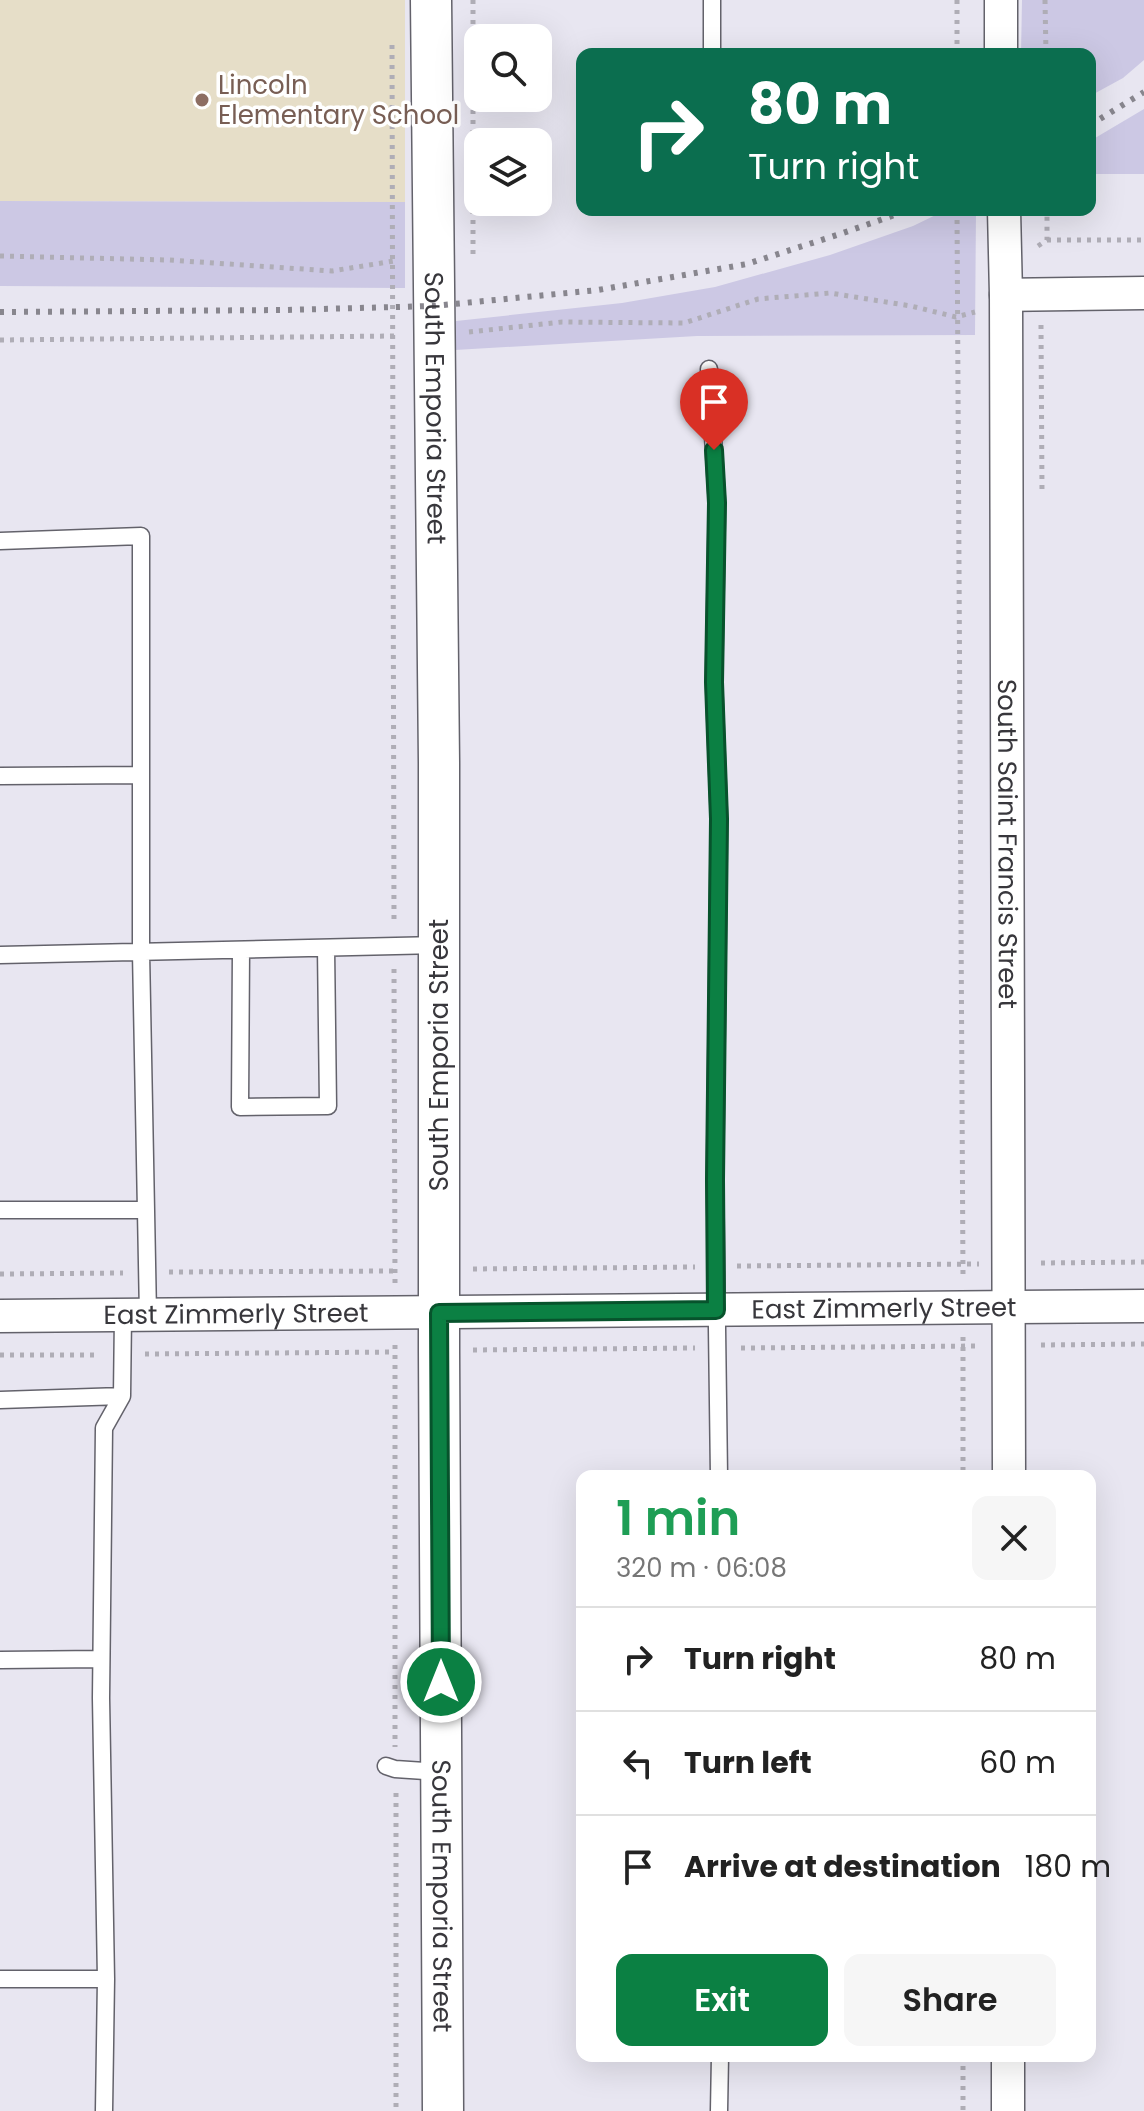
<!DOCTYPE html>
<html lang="en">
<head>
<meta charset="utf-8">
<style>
  :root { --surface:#fff; --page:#f6f6f6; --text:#222; --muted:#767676; --line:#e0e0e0; --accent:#0b8043 }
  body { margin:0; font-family:Poppins,sans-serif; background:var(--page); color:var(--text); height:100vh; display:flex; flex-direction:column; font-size:30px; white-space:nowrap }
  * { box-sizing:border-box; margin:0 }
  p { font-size:26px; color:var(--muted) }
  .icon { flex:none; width:44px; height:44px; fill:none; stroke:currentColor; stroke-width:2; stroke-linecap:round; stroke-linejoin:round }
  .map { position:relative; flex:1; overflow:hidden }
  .side { position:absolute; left:576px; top:1470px; width:520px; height:592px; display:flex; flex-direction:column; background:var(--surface); border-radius:16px; box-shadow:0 8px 32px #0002 }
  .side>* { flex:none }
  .hud { position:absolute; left:576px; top:48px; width:520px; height:168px; border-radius:16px; box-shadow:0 8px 32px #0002; background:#0b6e4f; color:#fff; overflow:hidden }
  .tools { position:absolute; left:464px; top:24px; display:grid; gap:16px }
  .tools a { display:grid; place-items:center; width:88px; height:88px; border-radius:16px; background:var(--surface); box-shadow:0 8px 32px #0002; font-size:40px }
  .pin { position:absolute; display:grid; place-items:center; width:68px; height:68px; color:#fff; margin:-82px -34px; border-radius:50% 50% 50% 0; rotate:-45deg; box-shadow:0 0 8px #0007 }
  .pin .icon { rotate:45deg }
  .me { position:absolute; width:88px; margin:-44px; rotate:0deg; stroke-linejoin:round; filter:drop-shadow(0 0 6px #0008) }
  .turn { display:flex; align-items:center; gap:28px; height:168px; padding:0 40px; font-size:36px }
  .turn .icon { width:104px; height:104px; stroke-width:2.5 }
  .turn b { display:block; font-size:56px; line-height:68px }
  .round { display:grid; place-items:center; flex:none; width:84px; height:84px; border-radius:16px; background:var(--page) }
  .overview { display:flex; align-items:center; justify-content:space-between; height:136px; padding:0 40px }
  h1 { font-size:48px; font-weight:600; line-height:60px; color:#1e9e55 }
  .action { display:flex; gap:16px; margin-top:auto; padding:16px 40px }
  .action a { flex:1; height:92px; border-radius:16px; background:var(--accent); color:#fff; font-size:32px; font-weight:600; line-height:92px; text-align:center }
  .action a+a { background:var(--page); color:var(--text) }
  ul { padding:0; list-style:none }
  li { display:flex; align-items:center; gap:24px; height:104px; padding:0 40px; border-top:2px solid var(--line) }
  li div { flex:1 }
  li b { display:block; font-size:30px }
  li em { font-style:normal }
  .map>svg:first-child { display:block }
  .education { fill:#e6dec8 }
  .green { fill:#ccc8e4 }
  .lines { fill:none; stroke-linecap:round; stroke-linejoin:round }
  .service-casing { stroke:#63626b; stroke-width:19 }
  .minor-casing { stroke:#63626b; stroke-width:35 }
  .tertiary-casing { stroke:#63626b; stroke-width:43 }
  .path { stroke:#afadb6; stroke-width:5; stroke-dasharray:4 6; stroke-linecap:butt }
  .service { stroke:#fff; stroke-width:16 }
  .minor { stroke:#fff; stroke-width:32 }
  .tertiary { stroke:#fff; stroke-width:40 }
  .rail { stroke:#88868e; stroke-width:6; stroke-dasharray:4 8; stroke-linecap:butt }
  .route-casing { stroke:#07532c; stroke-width:20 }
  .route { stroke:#0b8043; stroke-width:14 }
  .education-dot { fill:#8d6e63; stroke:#fff; stroke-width:3 }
  .labels { text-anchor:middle; stroke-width:7; stroke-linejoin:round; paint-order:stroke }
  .education-label { font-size:26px; fill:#785e54; stroke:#fff; text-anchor:start }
  .street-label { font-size:26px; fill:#38373c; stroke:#fff }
</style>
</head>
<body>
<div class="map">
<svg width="1144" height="2111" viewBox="0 0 1144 2111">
  <rect width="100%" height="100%" fill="#e8e6f1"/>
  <path class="education" d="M 0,0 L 405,0 L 405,202 L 0,201 Z"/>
  <path class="green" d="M 1022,0 L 1144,0 L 1144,60 L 1123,78 L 1090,96 L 1090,54 L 1021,54 Z
    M 1144,109 L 1144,174 L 1090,174 L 1090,141 Z
    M 0,201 L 405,202 L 405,288 L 0,286 Z
    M 946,210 L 976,210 L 975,335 L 697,336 L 455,350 L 456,321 L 622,303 L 715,287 L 830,255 L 913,226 Z"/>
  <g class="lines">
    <defs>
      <path id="service" d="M 712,0 L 712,54
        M 709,369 L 717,503 L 714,682 L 719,819 L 715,1180 L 719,1476
        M 0,541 L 141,536 L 141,952 L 148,1315
        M 0,776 L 141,775
        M 241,950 L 240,1107 L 328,1106 L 326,948
        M 0,955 L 439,945
        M 0,1210 L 145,1210
        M 0,1400 L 122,1396
        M 0,1660 L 101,1659
        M 386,1766 L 395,1769 L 440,1772
        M 0,1979 L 106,1979
        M 104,2111 L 106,1979 L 101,1698 L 104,1428 L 122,1396 L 123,1315
        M 719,2111 L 720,2056"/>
      <g id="minor">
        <path d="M 1001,0 L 1001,54"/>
        <path id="s1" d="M 1004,210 L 1006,295 L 1009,1476"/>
        <path d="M 1006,295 L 1144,293"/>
        <path id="s2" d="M 0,1316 L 1144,1306"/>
        <path d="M 1008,2111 L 1008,2056"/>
      </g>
      <g id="tertiary">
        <path id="s3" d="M 431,0 L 439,763 L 439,1351 L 443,2111"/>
      </g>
    </defs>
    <use href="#service" class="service-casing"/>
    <use href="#minor" class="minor-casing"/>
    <use href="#tertiary" class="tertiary-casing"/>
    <path class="path" d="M 473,0 L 473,259
      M 1045,0 L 1046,54
      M 392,45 L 394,923
      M 957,54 L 957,0
      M 957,210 L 963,1275
      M 1047,240 L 1144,240
      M 1038,246 L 1047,240 L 1047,210
      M 0,256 L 169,260 L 332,271 L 394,261
      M 1041,325 L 1042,491
      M 469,332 L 562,322 L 684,323 L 758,299 L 830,293 L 911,306 L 956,317 L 975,312
      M 0,340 L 395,336
      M 394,969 L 395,1283
      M 1041,1263 L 1144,1262
      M 737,1266 L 979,1264
      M 473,1269 L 695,1267
      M 169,1272 L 395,1271
      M 0,1274 L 123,1273
      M 963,1337 L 963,1476
      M 395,1345 L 395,1747
      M 1041,1345 L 1144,1344
      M 741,1348 L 979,1346
      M 473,1350 L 695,1348
      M 145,1354 L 395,1352
      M 0,1355 L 99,1355
      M 396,1793 L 396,2111
      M 963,2056 L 963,2111"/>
    <use href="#service" class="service"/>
    <use href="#minor" class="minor"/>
    <use href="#tertiary" class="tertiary"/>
    <path class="rail" d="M 1090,125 L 1144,92
      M 0,312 L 284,310 L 433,306 L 598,290 L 747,264 L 840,234 L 909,210"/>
  </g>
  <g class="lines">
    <defs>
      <path id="route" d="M 441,1682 L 439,1313 L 716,1310 L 715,1180 L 719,819 L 714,682 L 717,503 L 714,450"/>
    </defs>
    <use href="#route" class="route-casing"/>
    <use href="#route" class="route"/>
  </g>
  <circle class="education-dot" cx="202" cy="100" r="8"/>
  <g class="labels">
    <g class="education-label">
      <text x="218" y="94">Lincoln<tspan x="218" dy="30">Elementary School</tspan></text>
    </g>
    <g class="street-label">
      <text dy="9" stroke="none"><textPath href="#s3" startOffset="408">South Emporia Street</textPath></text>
      <text dy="9" stroke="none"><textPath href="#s1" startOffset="634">South Saint Francis Street</textPath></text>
      <text transform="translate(439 1055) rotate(-90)" y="9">South Emporia Street</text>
      <text dy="9" stroke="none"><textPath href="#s2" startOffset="884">East Zimmerly Street</textPath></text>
      <text dy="9" stroke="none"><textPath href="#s2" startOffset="236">East Zimmerly Street</textPath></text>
      <text dy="9" stroke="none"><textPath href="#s3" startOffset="1896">South Emporia Street</textPath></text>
    </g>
  </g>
</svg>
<div class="tools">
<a><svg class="icon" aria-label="search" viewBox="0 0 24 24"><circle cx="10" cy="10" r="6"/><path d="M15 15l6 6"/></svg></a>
<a><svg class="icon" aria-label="layers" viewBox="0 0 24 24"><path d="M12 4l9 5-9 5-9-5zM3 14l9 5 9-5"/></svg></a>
</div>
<div class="pin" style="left:714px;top:450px;background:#d93025"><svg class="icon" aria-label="arrive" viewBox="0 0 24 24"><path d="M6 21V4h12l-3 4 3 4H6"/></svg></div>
<svg class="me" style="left:441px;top:1682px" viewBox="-20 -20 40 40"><circle r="17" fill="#0b8043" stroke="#fff" stroke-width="3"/><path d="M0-11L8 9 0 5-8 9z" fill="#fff"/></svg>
<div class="hud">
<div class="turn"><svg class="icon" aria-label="right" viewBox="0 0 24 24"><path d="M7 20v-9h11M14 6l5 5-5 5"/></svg><div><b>80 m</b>Turn right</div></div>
</div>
<section class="side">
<div class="overview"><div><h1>1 min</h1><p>320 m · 06:08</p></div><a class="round"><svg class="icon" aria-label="close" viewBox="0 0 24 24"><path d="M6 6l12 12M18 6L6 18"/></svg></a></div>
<ul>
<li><svg class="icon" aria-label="right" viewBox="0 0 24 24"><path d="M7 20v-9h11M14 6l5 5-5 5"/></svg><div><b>Turn right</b></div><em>80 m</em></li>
<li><svg class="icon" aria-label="left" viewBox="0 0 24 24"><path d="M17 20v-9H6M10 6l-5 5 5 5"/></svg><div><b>Turn left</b></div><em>60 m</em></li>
<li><svg class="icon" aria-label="arrive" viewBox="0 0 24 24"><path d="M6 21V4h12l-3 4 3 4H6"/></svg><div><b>Arrive at destination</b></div><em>180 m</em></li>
</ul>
<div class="action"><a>Exit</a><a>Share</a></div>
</section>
</div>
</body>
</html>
